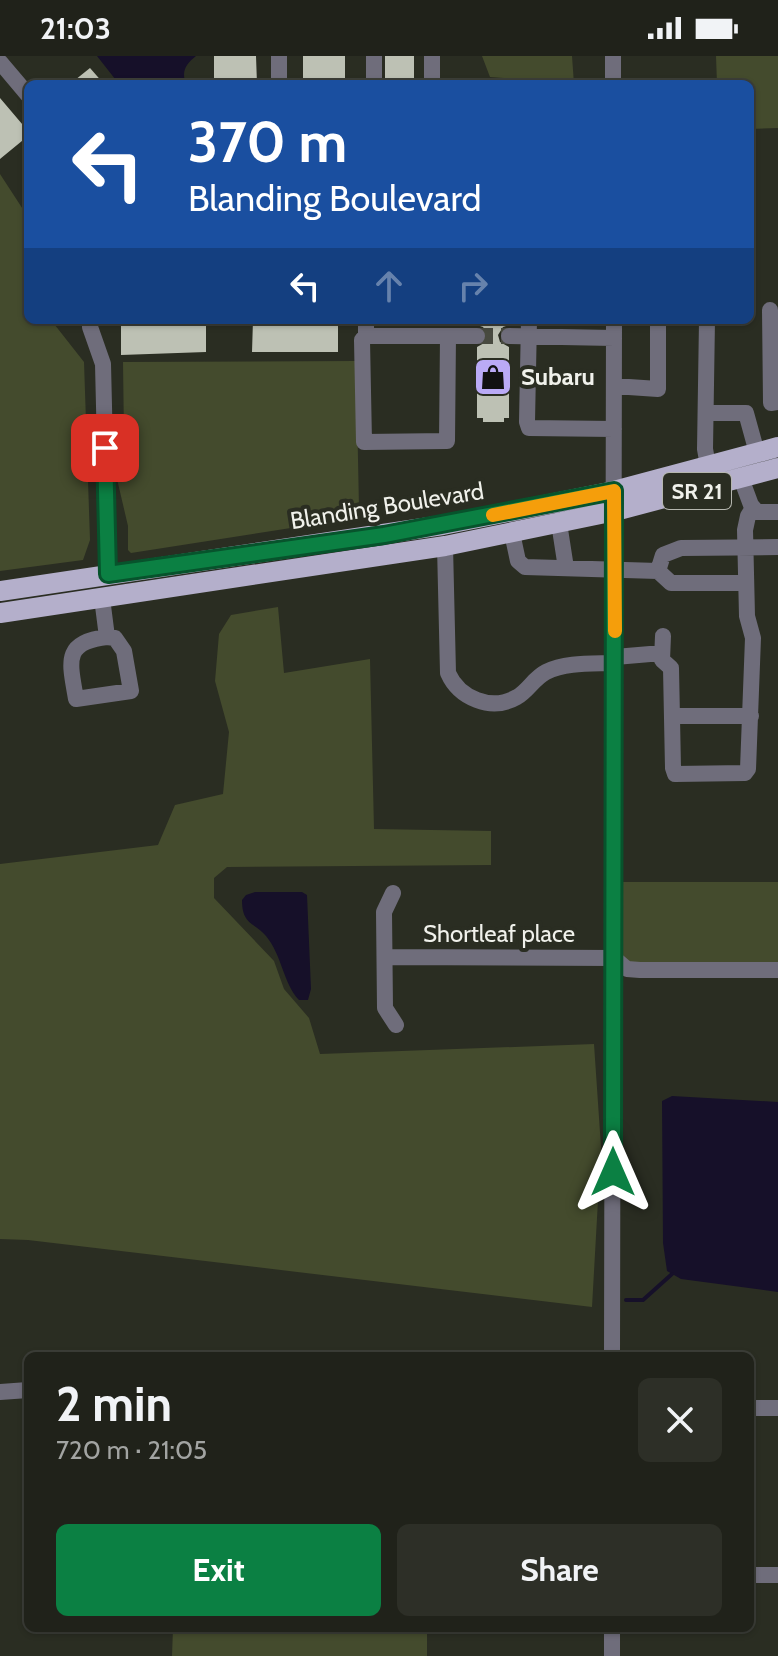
<!DOCTYPE html>
<html lang="en">
<head>
<meta charset="utf-8">
<style>
  :root { --surface:#20221a; --page:#2d2f27; --text:#f1f3f6; --muted:#a2a4a2; --line:#3d3f39; --accent:#0b8043 }
  body { margin:0; font-family:Cabin,sans-serif; background:var(--page); color:var(--text); height:100vh; display:flex; flex-direction:column; font-size:30px; white-space:nowrap }
  * { box-sizing:border-box; margin:0 }
  p { font-size:26px; color:var(--muted) }
  .icon { flex:none; width:44px; height:44px; fill:none; stroke:currentColor; stroke-width:2; stroke-linecap:round; stroke-linejoin:round }
  .map { position:relative; flex:1; overflow:hidden }
  .details { position:absolute; left:24px; top:1296px; width:730px; height:280px; display:flex; flex-direction:column; background:var(--surface); border-radius:12px; box-shadow:0 2px 6px #0004,0 0 0 2px var(--line) }
  .details>* { flex:none }
  .guide { position:absolute; left:24px; top:24px; width:730px; height:244px; border-radius:12px; box-shadow:0 2px 6px #0004,0 0 0 2px var(--line); background:#1a4fa0; color:#fff; overflow:hidden }
  .pin { position:absolute; display:grid; place-items:center; width:68px; height:68px; color:#fff; margin:-34px; border-radius:16px; box-shadow:0 4px 12px #0006 }
  .me { position:absolute; width:88px; margin:-44px; rotate:0deg; stroke-linejoin:round; filter:drop-shadow(0 0 6px #0008) }
  .turn { display:flex; align-items:center; gap:28px; height:168px; padding:0 32px; font-size:36px }
  .turn .icon { width:104px; height:104px; stroke-width:2.5 }
  .turn b { display:block; font-size:56px; line-height:68px }
  .lanes { display:flex; align-items:center; height:76px; padding:0 32px; background:#0003; justify-content:center; gap:40px; direction:ltr }
  .lanes .off { opacity:.35 }
  .round { display:grid; place-items:center; flex:none; width:84px; height:84px; border-radius:12px; background:var(--page) }
  .headline { display:flex; align-items:center; justify-content:space-between; height:136px; padding:0 32px }
  h1 { font-size:48px; font-weight:700; line-height:60px }
  .action { display:flex; gap:16px; margin-top:auto; padding:16px 32px }
  .action a { flex:1; height:92px; border-radius:12px; background:var(--accent); color:#fff; font-size:32px; font-weight:700; line-height:92px; text-align:center }
  .action a+a { background:var(--page); color:var(--text) }
  .status { display:flex; justify-content:space-between; align-items:center; height:56px; padding:0 40px; background:var(--surface); direction:ltr }
  .status svg { height:22px; fill:currentColor }
  .map>svg:first-child { display:block }
  .green { fill:#444b2d }
  .water { fill:#161029 }
  .lines { fill:none; stroke-linecap:round; stroke-linejoin:round }
  .stream { stroke:#161029; stroke-width:4 }
  .building { fill:#bdc1b4 }
  .minor-tunnel { stroke:#484a40; stroke-width:16; stroke-dasharray:16 8; stroke-linecap:butt }
  .minor { stroke:#6f6d7b; stroke-width:16 }
  .major { stroke:#b4afcb; stroke-width:20 }
  .route-casing { stroke:#07532c; stroke-width:20 }
  .route { stroke:#0b8043; stroke-width:14 }
  .slow { stroke:#f59e0b; stroke-width:14 }
  .labels { text-anchor:middle; stroke-width:8; stroke-linejoin:round; paint-order:stroke }
  .shield { fill:#2a2d22; stroke:#b5b6af; stroke-width:2 }
  .shield-label { font-size:22px; font-weight:bold; fill:#f0f1eb }
  .poi-label { font-size:24px; font-weight:bold; fill:#f0f1eb; stroke:#2a2d22; text-anchor:start }
  .street-label { font-size:24px; fill:#f0f1eb; stroke:#2a2d22 }
</style>
</head>
<body>
<div class="status"><b>21:03</b><svg viewBox="0 0 49 12"><path d="M0 12V9h3v3zM5 12V6h3v6zM10 12V3h3v9zM15 12V0h3v12zM26 1h20v11H26zM47 4h2v5h-2z"/></svg></div>
<div class="map">
<svg width="778" height="1600" viewBox="0 0 778 1600">
  <rect width="100%" height="100%" fill="#2a2d22"/>
  <path class="green" d="M 482,0 L 572,0 L 574,28 L 532,28 L 530,24 L 490,21 Z
    M 716,0 L 778,0 L 778,72 L 750,73 L 750,28 L 717,28 Z
    M 0,118 L 28,161 L 28,264 L 51,264 L 84,306 L 90,484 L 83,504 L 0,515 Z
    M 356,305 L 359,452 L 342,464 L 131,497 L 128,494 L 128,470 L 117,423 L 124,380 L 123,306 Z
    M 278,551 L 284,617 L 370,603 L 374,773 L 491,775 L 491,809 L 227,811 L 214,822 L 214,842 L 274,905 L 284,933 L 309,962 L 320,998 L 594,988 L 601,1091 L 592,1251 L 28,1184 L 0,1183 L 0,808 L 158,789 L 175,749 L 223,738 L 229,676 L 215,625 L 219,578 L 231,559 Z
    M 623,826 L 778,826 L 778,908 L 621,906 Z
    M 173,1572 L 427,1572 L 427,1600 L 172,1600 Z"/>
  <path class="water" d="M 97,0 L 196,0 C 186,8 181,15 186,28 L 119,28 Z
    M 255,836 L 302,836 L 307,839 L 311,933 L 308,944 L 299,944 C 283,927 282,899 266,880 C 254,866 242,869 242,844 L 246,839 Z
    M 672,1040 L 778,1046 L 778,1236 L 681,1223 L 667,1215 L 663,1187 L 662,1045 Z"/>
  <g class="lines">
    <path class="stream" d="M 626,1244 L 643,1244 L 672,1218"/>
  </g>
  <path class="building" d="M 214,0 L 256,0 L 257,28 L 214,28 Z
    M 303,0 L 345,0 L 345,28 L 303,28 Z
    M 385,0 L 414,0 L 414,28 L 385,28 Z
    M 90,12 L 104,28 L 70,28 Z
    M 0,42 L 28,75 L 28,80 L 0,103 Z
    M 121,264 L 206,264 L 206,296 L 121,299 Z
    M 253,264 L 338,264 L 338,296 L 252,296 Z
    M 477,264 L 509,264 L 509,269 L 503,271 L 498,279 L 500,286 L 509,291 L 509,362 L 504,362 L 504,366 L 483,366 L 483,362 L 477,362 L 477,291 L 486,286 L 488,279 L 483,271 L 477,269 Z"/>
  <g class="lines">
    <path class="minor-tunnel" d="M 477,280 L 509,280"/>
    <path class="minor" d="M 279,0 L 279,28
      M 374,0 L 374,28
      M 613,0 L 613,28
      M 0,6 L 28,39
      M 432,28 L 432,0
      M 770,254 L 771,347 L 778,346
      M 91,264 L 90,271 L 103,308 L 108,518
      M 366,264 L 366,280 L 362,284 L 364,386 L 447,385 L 448,280
      M 529,264 L 527,366 L 529,372 L 614,373
      M 707,264 L 705,393 L 708,410
      M 366,280 L 477,280
      M 509,280 L 614,282
      M 614,330 L 658,333 L 658,264
      M 706,357 L 746,357 L 757,397
      M 741,422 L 751,449 L 757,456 L 778,456
      M 559,467 L 566,512
      M 512,477 L 518,505 L 525,511 L 658,515 L 671,527 L 746,527
      M 445,490 L 448,617 C 459,642 491,656 517,641 C 528,635 534,622 546,616 C 566,606 593,608 615,607
      M 658,515 L 663,499 L 681,492 L 778,491
      M 102,542 L 107,581 C 62,586 70,607 76,643 L 131,635 L 124,595 L 115,582 L 107,581
      M 663,580 L 662,604 L 671,612 L 673,712 L 675,718 L 745,717 L 748,713 L 753,582 L 747,560 L 745,474 L 748,460 L 753,452
      M 615,601 L 662,597
      M 672,660 L 751,660
      M 393,837 L 384,856 L 385,952 L 396,969
      M 385,901 L 614,902 L 627,913 L 640,914 L 778,914
      M 612,1300 L 614,264
      M 0,1336 L 28,1334
      M 750,1352 L 778,1352
      M 750,1519 L 778,1519
      M 612,1600 L 612,1572"/>
    <path class="major" d="M 0,535 L 443,469 L 614,435 L 778,391
      M 0,557 L 445,490 L 615,455 L 778,412"/>
  </g>
  <g class="lines">
    <defs>
      <path id="route" d="M 105,392 L 108,518 L 384,479 L 614,435 L 613,1116"/>
    </defs>
    <use href="#route" class="route-casing"/>
    <use href="#route" class="route"/>
    <path class="slow" d="M 493,459 L 614,435 L 615,575"/>
  </g>
  <defs>
    <symbol id="shop-square" viewBox="-11 -11 22 22"><rect x="-9" y="-9" width="18" height="18" rx="4" fill="#baaaf6" stroke="#2a2d22"/><path d="M-5-2.5h2.3a2.7 3.5 0 0 1 5.4 0H5L5.5 6h-11ZM-1.5-2.5h3a1.5 2.3 0 0 0-3 0Z" fill="#111"/></symbol>
  </defs>
  <g fill-rule="evenodd">
    <use href="#shop-square" x="471" y="299" width="44" height="44"/>
  </g>
  <g class="labels">
    <rect class="shield" x="663" y="417" width="68" height="36" rx="6"/>
    <g class="shield-label">
      <text x="697" y="443">SR 21</text>
    </g>
    <g class="poi-label">
      <text x="521" y="329">Subaru</text>
    </g>
    <g class="street-label">
      <text transform="translate(387 450) rotate(-9)" y="8">Blanding Boulevard</text>
      <text x="499" y="886">Shortleaf place</text>
    </g>
  </g>
</svg>
<div class="pin" style="left:105px;top:392px;background:#d93025"><svg class="icon" aria-label="arrive" viewBox="0 0 24 24"><path d="M6 21V4h12l-3 4 3 4H6"/></svg></div>
<svg class="me" style="left:613px;top:1116px" viewBox="-20 -20 40 40"><path d="M0-17L14 15 0 8-14 15z" fill="#0b8043" stroke="#fff" stroke-width="4"/></svg>
<div class="guide">
<div class="turn"><svg class="icon" aria-label="left" viewBox="0 0 24 24"><path d="M17 20v-9H6M10 6l-5 5 5 5"/></svg><div><b>370 m</b>Blanding Boulevard</div></div>
<div class="lanes"><svg class="icon" aria-label="left" viewBox="0 0 24 24"><path d="M17 20v-9H6M10 6l-5 5 5 5"/></svg><svg class="icon off" aria-label="ahead" viewBox="0 0 24 24"><path d="M12 20V5M6 11l6-6 6 6"/></svg><svg class="icon off" aria-label="right" viewBox="0 0 24 24"><path d="M7 20v-9h11M14 6l5 5-5 5"/></svg></div>
</div>
<section class="details">
<div class="headline"><div><h1>2 min</h1><p>720 m · 21:05</p></div><a class="round"><svg class="icon" aria-label="close" viewBox="0 0 24 24"><path d="M6 6l12 12M18 6L6 18"/></svg></a></div>
<div class="action"><a>Exit</a><a>Share</a></div>
</section>
</div>
</body>
</html>
